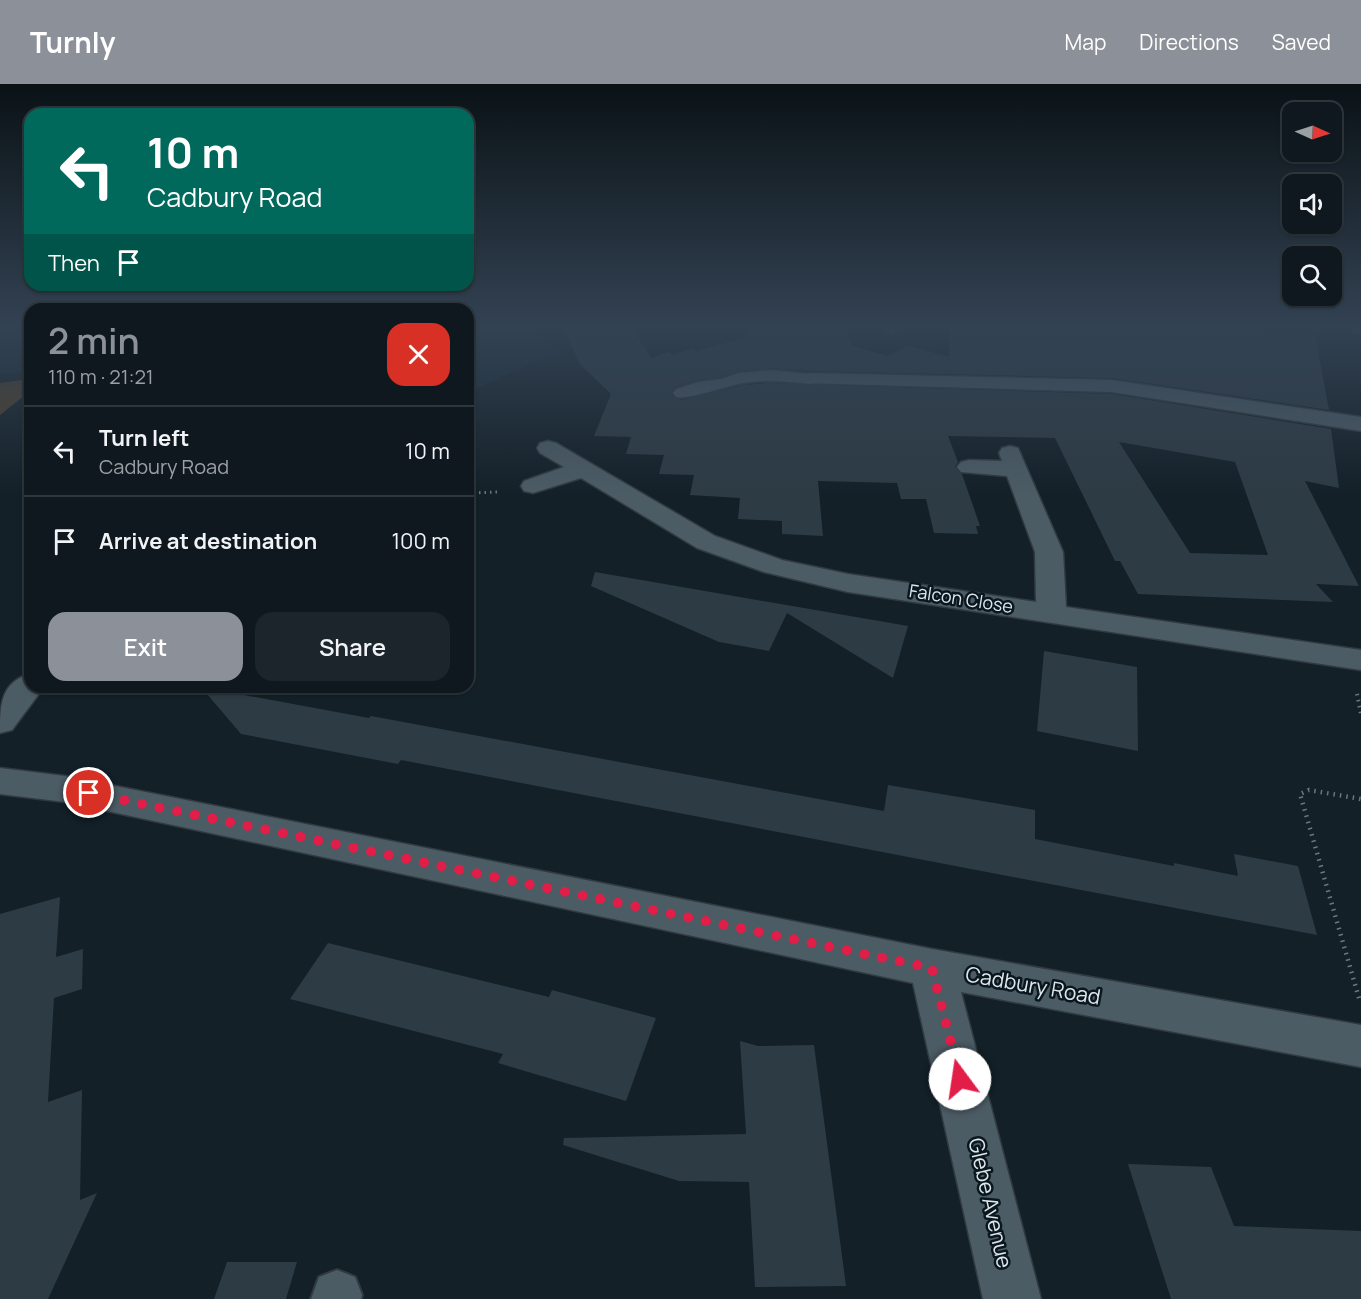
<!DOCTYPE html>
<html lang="en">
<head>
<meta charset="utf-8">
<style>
  :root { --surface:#0e181e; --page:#1c252b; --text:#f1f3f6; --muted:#9ba0a4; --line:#2e373c; --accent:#8c9099 }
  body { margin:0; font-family:Manrope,sans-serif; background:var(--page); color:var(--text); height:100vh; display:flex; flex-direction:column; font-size:22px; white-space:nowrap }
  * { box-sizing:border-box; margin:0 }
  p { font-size:20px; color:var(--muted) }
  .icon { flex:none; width:33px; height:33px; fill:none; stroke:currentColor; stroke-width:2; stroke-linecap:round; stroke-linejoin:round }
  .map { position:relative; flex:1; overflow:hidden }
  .drawer { position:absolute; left:24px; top:219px; width:450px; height:390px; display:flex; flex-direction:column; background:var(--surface); border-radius:18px; box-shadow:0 2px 4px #0004,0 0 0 2px var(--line) }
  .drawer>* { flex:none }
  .top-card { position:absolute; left:24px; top:24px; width:450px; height:183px; border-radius:18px; box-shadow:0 2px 4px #0004,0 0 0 2px var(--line); background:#00695c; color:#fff; overflow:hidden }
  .needle { width:39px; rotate:93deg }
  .buttons { position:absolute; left:1282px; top:18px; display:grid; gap:12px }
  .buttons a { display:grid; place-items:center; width:60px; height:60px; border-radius:12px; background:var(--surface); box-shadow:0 2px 4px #0004,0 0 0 2px var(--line); font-size:30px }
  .pin { position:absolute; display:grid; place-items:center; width:51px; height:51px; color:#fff; margin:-26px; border:3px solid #fff; border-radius:50%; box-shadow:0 2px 6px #0007 }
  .me { position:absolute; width:66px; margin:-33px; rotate:346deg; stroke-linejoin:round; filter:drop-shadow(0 0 4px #0008) }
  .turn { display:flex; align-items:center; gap:21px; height:126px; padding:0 24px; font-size:27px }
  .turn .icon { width:78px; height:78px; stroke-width:2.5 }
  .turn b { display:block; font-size:42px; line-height:51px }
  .then { display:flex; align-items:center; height:57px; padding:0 24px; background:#0003; gap:12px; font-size:22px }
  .round { display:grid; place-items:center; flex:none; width:63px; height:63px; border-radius:18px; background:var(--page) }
  .summary { display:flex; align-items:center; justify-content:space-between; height:102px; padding:0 24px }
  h1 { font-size:36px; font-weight:600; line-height:45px; color:var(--accent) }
  .action { display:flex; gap:12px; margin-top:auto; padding:12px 24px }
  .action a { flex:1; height:69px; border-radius:18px; background:var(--accent); color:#fff; font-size:24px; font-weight:600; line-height:69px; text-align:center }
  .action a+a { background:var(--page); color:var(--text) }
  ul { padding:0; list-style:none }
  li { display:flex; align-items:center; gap:18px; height:90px; padding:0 24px; border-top:2px solid var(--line) }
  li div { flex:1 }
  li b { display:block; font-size:22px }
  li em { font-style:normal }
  header { display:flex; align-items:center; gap:36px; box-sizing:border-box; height:84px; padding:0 30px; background:var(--accent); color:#fff }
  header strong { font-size:28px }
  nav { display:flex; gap:33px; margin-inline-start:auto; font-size:21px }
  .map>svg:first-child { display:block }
  .built { fill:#142935 }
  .green { fill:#534028 }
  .building { fill:#2d3b44; fill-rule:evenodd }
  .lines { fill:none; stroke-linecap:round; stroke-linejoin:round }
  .service-casing { stroke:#313a41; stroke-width:4 }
  .minor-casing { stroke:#313a41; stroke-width:3 }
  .secondary-casing { stroke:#313a41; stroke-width:3 }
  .path-far2 { stroke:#6b767d; stroke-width:3; stroke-dasharray:1.5 4; stroke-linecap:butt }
  .path-far1 { stroke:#6b767d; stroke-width:4; stroke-dasharray:1.5 4.5; stroke-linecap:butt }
  .path { stroke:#6b767d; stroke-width:4.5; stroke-dasharray:1.5 5; stroke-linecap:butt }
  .service { fill:#4c5c65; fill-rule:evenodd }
  .minor { fill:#4c5c65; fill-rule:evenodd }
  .secondary { fill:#4c5c65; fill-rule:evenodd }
  .route { stroke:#e11d48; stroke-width:10; stroke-dasharray:0 18 }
  .labels { text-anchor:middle; stroke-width:5; stroke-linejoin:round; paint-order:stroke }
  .street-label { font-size:18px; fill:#dde6eb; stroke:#0a171f }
  .near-street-label { font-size:21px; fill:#dde6eb; stroke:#0a171f }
</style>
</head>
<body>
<header>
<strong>Turnly</strong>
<nav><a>Map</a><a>Directions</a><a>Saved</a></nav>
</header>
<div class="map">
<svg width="1361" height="1215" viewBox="0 0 1361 1215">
  <rect width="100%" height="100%" fill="#132028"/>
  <path class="built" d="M 0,241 L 30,241 L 30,287 L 0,291 Z
    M 468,241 L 528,241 L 561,270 L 530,280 L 468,308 Z"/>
  <path class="green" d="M 30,295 L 24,312 L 0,331 L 0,299 Z"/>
  <path class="building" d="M 562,241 L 630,241 L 651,274 L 668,268 L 673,271 L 691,265 L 696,267 L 746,253 L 746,241 L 846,241 L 851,261 L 887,272 L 909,262 L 949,273 L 950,241 L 1255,241 L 1257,245 L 1315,251 L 1329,326 L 1112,294 L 807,287 L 772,284 L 738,287 L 720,293 L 697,296 L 675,303 L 671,309 L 674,314 L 682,316 L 744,301 L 769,299 L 1112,310 L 1331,345 L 1339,404 L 1305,397 L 1359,502 L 1316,500 L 1333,518 L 1138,510 L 1120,477 L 1115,477 L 1055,354 L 948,352 L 958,378 L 955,383 L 962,390 L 980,442 L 976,442 L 978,450 L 934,449 L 926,415 L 901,415 L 897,399 L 818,397 L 823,452 L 782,450 L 782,437 L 738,435 L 740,414 L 690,411 L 694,391 L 659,390 L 664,371 L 626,370 L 631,353 L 594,352 L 611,310 L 579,279 ZM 1119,358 L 1235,378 L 1268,471 L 1190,469 Z
    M 595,488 L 734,512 L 908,542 L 893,594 L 787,529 L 769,567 L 719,558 L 591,502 Z
    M 1044,567 L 1137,583 L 1138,667 L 1037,647 Z
    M 201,603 L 369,634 L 371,632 L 884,727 L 888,701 L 1035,726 L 1035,755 L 1174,782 L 1174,779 L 1238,792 L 1234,770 L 1298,782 L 1317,851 L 401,676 L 398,680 L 241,650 Z
    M 60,813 L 56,873 L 83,865 L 82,905 L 54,914 L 48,1018 L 82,1006 L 80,1116 L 97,1109 L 48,1215 L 0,1215 L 0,830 Z
    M 328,859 L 549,913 L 552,906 L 656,934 L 626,1017 L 498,979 L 503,970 L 290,915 Z
    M 740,957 L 758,962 L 814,961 L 846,1202 L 755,1203 L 749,1098 L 679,1097 L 563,1061 L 564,1054 L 746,1050 Z
    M 1128,1080 L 1211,1083 L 1234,1142 L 1361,1147 L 1361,1215 L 1171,1215 Z
    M 227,1178 L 297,1178 L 286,1215 L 214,1215 Z"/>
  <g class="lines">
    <defs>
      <path id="service" d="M 883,241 L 898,241 L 900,245 L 892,250 L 887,248 Z
        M 772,286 L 810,290 L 816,291 L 819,295 L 816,299 L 810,300 C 788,298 766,295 744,299 C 729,301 689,316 676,313 L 673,309 L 676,305 L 698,298 L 721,295 L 738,289 Z
        M 337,1186 L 355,1193 L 362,1211 L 361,1215 L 311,1215 L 319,1193 Z"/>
      <path id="minor" d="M 1349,241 L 1361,241 L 1361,249 L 1355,248 Z
        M 810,289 L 1112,296 L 1361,333 L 1361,347 L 1112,308 L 803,299 L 800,295 L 803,291 Z
        M 548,357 L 556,359 L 715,452 L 782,476 L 848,490 L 1036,518 L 1035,468 L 1007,392 L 961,388 L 957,383 L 961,378 L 969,376 L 1002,377 L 999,369 L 1002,364 L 1010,362 L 1018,364 L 1063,468 L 1066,523 L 1361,566 L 1361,586 L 848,508 L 764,488 L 697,464 L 581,394 L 533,409 L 524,407 L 521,402 L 524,397 L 564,383 L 540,369 L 537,364 L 540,359 Z
        M 0,684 L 65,692 L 932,865 L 1361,941 L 1361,983 L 961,908 L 1041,1215 L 983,1215 L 913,899 L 65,718 L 0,710 Z"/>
      <path id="secondary" d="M 30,590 L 30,603 L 44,603 L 12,646 L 0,649 C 0,623 0,598 30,590 Z"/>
    </defs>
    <use href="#service" class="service-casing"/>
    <use href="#minor" class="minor-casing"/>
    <use href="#secondary" class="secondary-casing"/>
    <path class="path-far2" d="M 468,409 L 499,408"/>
    <path class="path-far1" d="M 1357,610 L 1361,630"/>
    <path class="path" d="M 1359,914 L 1300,710 L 1309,706 L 1361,715"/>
    <use href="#service" class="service"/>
    <use href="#minor" class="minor"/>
    <use href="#secondary" class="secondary"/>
  </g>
  <linearGradient id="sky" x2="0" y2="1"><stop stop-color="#0a1216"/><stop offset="0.59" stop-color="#334253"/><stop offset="1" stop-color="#334253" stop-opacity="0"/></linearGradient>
  <rect width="1361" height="411" fill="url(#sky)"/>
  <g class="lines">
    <path class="route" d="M 89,709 L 932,884 L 960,995"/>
  </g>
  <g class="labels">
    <g class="street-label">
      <text transform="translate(961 515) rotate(9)" y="6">Falcon Close</text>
    </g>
    <g class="near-street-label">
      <text transform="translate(1033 902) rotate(10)" y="7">Cadbury Road</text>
      <text transform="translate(990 1119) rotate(77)" y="7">Glebe Avenue</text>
    </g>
  </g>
</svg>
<div class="buttons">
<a><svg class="needle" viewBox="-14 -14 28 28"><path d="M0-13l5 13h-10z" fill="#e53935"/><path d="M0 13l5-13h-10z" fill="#9ba0a4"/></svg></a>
<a><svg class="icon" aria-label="sound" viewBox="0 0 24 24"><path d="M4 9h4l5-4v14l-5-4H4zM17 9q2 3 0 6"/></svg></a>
<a><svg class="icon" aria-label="search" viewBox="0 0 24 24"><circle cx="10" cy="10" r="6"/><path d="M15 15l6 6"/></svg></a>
</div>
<div class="pin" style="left:89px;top:709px;background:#d93025"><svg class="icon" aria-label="arrive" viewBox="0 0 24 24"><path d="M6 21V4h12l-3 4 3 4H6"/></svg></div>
<svg class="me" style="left:960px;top:995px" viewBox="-20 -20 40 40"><circle r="19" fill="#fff"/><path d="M0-13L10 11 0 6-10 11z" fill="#e11d48"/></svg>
<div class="top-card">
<div class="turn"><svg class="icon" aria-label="left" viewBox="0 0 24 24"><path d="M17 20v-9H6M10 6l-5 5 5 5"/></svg><div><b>10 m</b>Cadbury Road</div></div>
<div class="then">Then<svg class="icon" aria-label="arrive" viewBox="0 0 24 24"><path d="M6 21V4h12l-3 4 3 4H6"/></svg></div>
</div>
<section class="drawer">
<div class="summary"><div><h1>2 min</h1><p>110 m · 21:21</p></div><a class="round" style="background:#d93025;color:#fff"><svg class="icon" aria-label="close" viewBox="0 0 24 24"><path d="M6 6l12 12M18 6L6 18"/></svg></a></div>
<ul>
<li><svg class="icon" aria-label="left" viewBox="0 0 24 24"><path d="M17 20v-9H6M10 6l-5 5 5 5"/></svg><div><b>Turn left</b><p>Cadbury Road</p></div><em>10 m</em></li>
<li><svg class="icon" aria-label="arrive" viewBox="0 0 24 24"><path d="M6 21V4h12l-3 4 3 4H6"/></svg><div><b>Arrive at destination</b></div><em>100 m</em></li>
</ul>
<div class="action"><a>Exit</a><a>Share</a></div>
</section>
</div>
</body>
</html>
